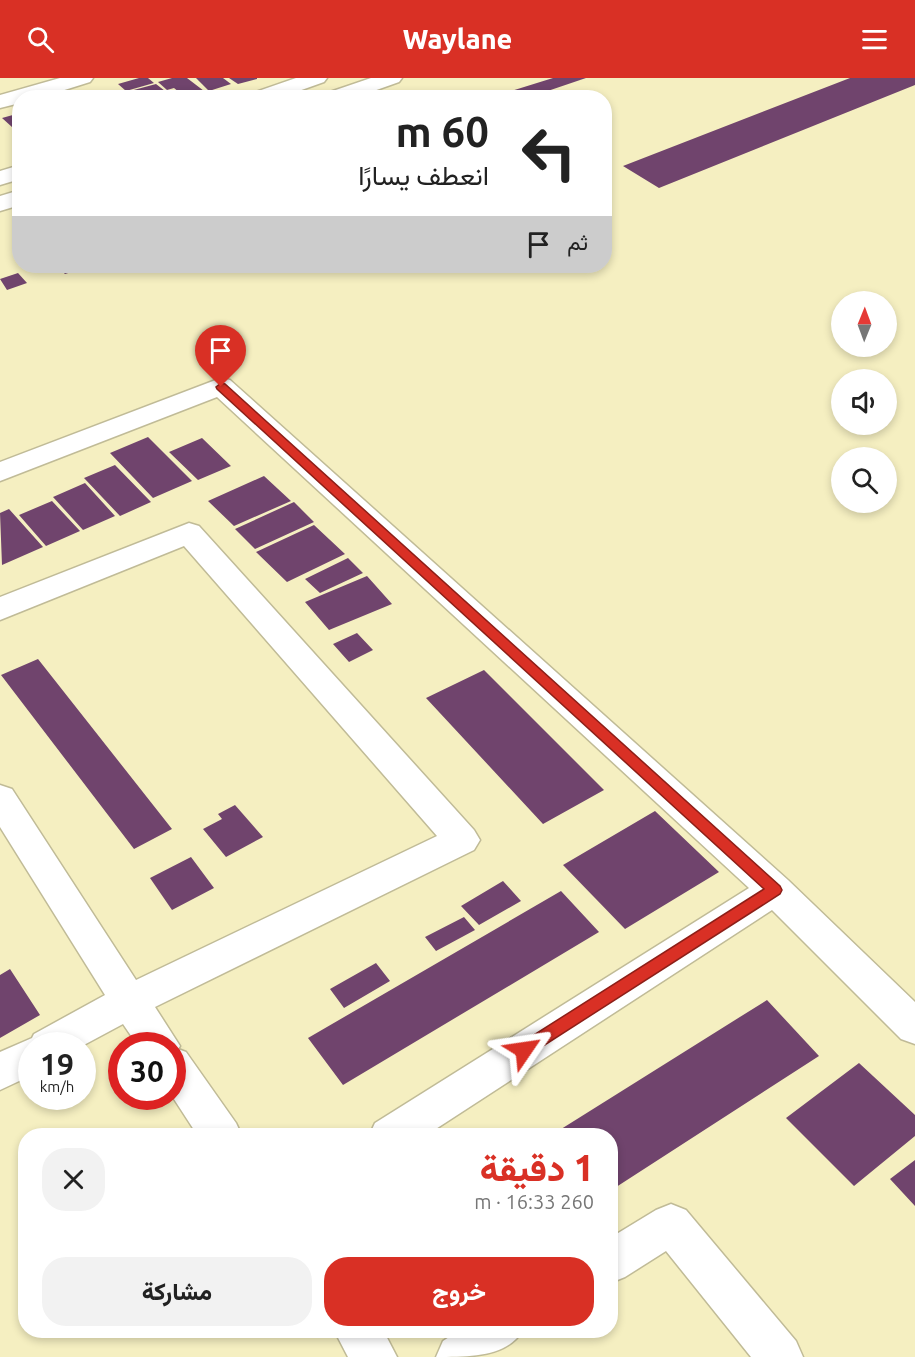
<!DOCTYPE html>
<html lang="ar">
<head>
<meta charset="utf-8">
<style>
  :root { --surface:#fff; --page:#f2f2f2; --text:#222; --muted:#767676; --accent:#d93025 }
  body { margin:0; font-family:Ubuntu,Vazirmatn,sans-serif; background:var(--page); color:var(--text); direction:rtl; height:100vh; display:flex; flex-direction:column; font-size:22px; white-space:nowrap }
  * { box-sizing:border-box; margin:0 }
  p { font-size:20px; color:var(--muted) }
  .icon { flex:none; width:33px; height:33px; fill:none; stroke:currentColor; stroke-width:2; stroke-linecap:round; stroke-linejoin:round }
  .map { position:relative; flex:1; overflow:hidden; direction:ltr }
  .side { position:absolute; left:18px; top:1050px; width:600px; height:210px; display:flex; flex-direction:column; background:var(--surface); border-radius:24px; box-shadow:0 3px 9px #0003; direction:rtl }
  .side>* { flex:none }
  .guide { position:absolute; left:12px; top:12px; width:600px; height:183px; border-radius:24px; box-shadow:0 3px 9px #0003; direction:rtl; background:#fff; color:var(--text); overflow:hidden }
  .needle { width:39px; rotate:1deg }
  .controls { position:absolute; left:831px; top:213px; display:grid; gap:12px }
  .controls a { display:grid; place-items:center; width:66px; height:66px; border-radius:50%; background:var(--surface); box-shadow:0 3px 9px #0003; font-size:30px }
  .speed { position:absolute; left:18px; top:954px; display:flex; gap:12px; font-size:30px; font-weight:700; text-align:center }
  .speed>* { display:grid; place-content:center; width:78px; height:78px; border-radius:50%; background:var(--surface); box-shadow:0 3px 9px #0003; line-height:1 }
  .speed small { font-size:15px; font-weight:400 }
  .speed .limit { border:9px solid #d22; background:#fff; color:#111 }
  .pin { position:absolute; display:grid; place-items:center; width:51px; height:51px; color:#fff; margin:-62px -26px; border-radius:50% 50% 50% 0; rotate:-45deg; box-shadow:0 0 6px #0007 }
  .pin .icon { rotate:45deg }
  .me { position:absolute; width:66px; margin:-33px; rotate:58deg; stroke-linejoin:round; filter:drop-shadow(0 0 4px #0008) }
  .turn { display:flex; align-items:center; gap:21px; height:126px; padding:0 24px; font-size:27px }
  .turn .icon { width:78px; height:78px; stroke-width:2.5 }
  .turn b { display:block; font-size:42px; line-height:51px }
  .then { display:flex; align-items:center; height:57px; padding:0 24px; background:#0003; gap:12px; font-size:22px }
  .round { display:grid; place-items:center; flex:none; width:63px; height:63px; border-radius:24px; background:var(--page) }
  .summary { display:flex; align-items:center; justify-content:space-between; height:102px; padding:0 24px }
  h1 { font-size:36px; font-weight:800; line-height:45px; color:var(--accent) }
  .primary-button { display:flex; gap:12px; margin-top:auto; padding:12px 24px }
  .primary-button a { flex:1; height:69px; border-radius:24px; background:var(--accent); color:#fff; font-size:24px; font-weight:800; line-height:69px; text-align:center }
  .primary-button a+a { background:var(--page); color:var(--text) }
  header { display:flex; justify-content:space-between; align-items:center; height:78px; padding:0 24px; background:var(--accent); color:#fff; font-size:27px; font-weight:800 }
  .map>svg:first-child { display:block }
  .built { fill:#f5efc1; fill-rule:evenodd }
  .building { fill:#70446d }
  .lines { fill:none; stroke-linecap:round; stroke-linejoin:round }
  .minor-casing { stroke:#c0bb97; stroke-width:3 }
  .minor { fill:#fff; fill-rule:evenodd }
  .route { fill:#d93025; stroke:#8d1f18; stroke-width:1.5 }
</style>
</head>
<body>
<header><svg class="icon" aria-label="menu" viewBox="0 0 24 24"><path d="M4 6h16M4 12h16M4 18h16"/></svg>Waylane<svg class="icon" aria-label="search" viewBox="0 0 24 24"><circle cx="10" cy="10" r="6"/><path d="M15 15l6 6"/></svg></header>
<div class="map">
<svg width="915" height="1279" viewBox="0 0 915 1279">
  <rect width="100%" height="100%" fill="#fdf8d2"/>
  <path class="built" d="M 0,0 L 915,0 L 915,1279 L 0,1279 ZM 20,20 L 604,20 L 604,188 L 20,188 ZM 842,224 L 886,224 L 886,268 L 842,268 ZM 842,302 L 886,302 L 886,346 L 842,346 ZM 842,380 L 886,380 L 886,424 L 842,424 ZM 32,968 L 82,968 L 82,1018 L 32,1018 ZM 122,968 L 172,968 L 172,1018 L 122,1018 ZM 26,1058 L 610,1058 L 610,1252 L 26,1252 Z"/>
  <path class="building" d="M 139,0 L 148,0 L 154,5 L 126,13 L 118,6 Z
    M 172,0 L 187,0 L 204,13 L 185,19 L 174,10 L 167,12 L 158,4 Z
    M 196,0 L 223,0 L 231,6 L 209,13 Z
    M 229,0 L 257,0 L 257,1 L 238,6 Z
    M 553,0 L 586,0 L 527,20 L 516,20 L 508,14 Z
    M 850,0 L 915,0 L 915,7 L 659,110 L 623,88 Z
    M 156,6 L 174,20 L 138,20 L 130,13 Z
    M 20,35 L 20,47 L 12,49 L 2,40 Z
    M 57,188 L 90,188 L 65,196 Z
    M 18,195 L 27,205 L 7,212 L 0,201 Z
    M 148,359 L 192,403 L 153,420 L 110,375 Z
    M 202,360 L 231,388 L 198,402 L 169,374 Z
    M 115,387 L 151,424 L 120,438 L 84,400 Z
    M 264,398 L 291,423 L 234,448 L 208,423 Z
    M 85,405 L 115,438 L 83,452 L 53,419 Z
    M 52,423 L 80,453 L 46,468 L 19,437 Z
    M 294,424 L 314,444 L 255,471 L 235,451 Z
    M 9,431 L 43,469 L 2,487 L 0,435 Z
    M 314,447 L 345,476 L 287,504 L 256,474 Z
    M 348,480 L 363,495 L 320,515 L 305,501 Z
    M 367,498 L 392,526 L 329,552 L 305,524 Z
    M 357,555 L 373,572 L 349,584 L 333,566 Z
    M 38,581 L 172,751 L 134,771 L 1,597 Z
    M 484,592 L 604,712 L 543,746 L 426,620 Z
    M 235,727 L 263,759 L 226,779 L 203,751 L 222,741 L 218,736 Z
    M 655,733 L 719,794 L 625,851 L 563,787 Z
    M 191,779 L 214,810 L 172,832 L 150,800 Z
    M 503,803 L 521,823 L 479,847 L 461,828 Z
    M 561,813 L 599,854 L 343,1007 L 308,960 Z
    M 464,839 L 475,852 L 436,873 L 425,859 Z
    M 376,885 L 390,903 L 344,930 L 330,911 Z
    M 10,891 L 40,937 L 0,960 L 0,897 Z
    M 767,922 L 819,978 L 610,1113 L 610,1058 L 550,1058 Z
    M 859,985 L 915,1037 L 915,1058 L 854,1108 L 786,1040 Z
    M 915,1082 L 915,1128 L 890,1101 Z"/>
  <g class="lines">
    <defs>
      <path id="minor" d="M 60,0 L 93,0 L 90,4 L 39,20 L 20,20 L 20,25 L 0,30 L 0,17 Z
        M 296,0 L 327,0 L 324,4 L 279,20 L 247,20 L 250,16 Z
        M 371,0 L 402,0 L 399,4 L 354,20 L 321,20 L 324,16 Z
        M 20,87 L 20,101 L 0,107 L 0,93 Z
        M 20,112 L 20,127 L 0,133 L 0,118 Z
        M 221,300 L 230,302 L 788,802 L 915,924 L 915,966 L 901,961 L 772,832 L 425,1058 L 369,1058 L 375,1045 L 749,810 L 217,319 L 0,403 L 0,384 Z
        M 189,445 L 199,448 L 474,752 L 480,762 L 474,772 L 155,929 L 180,968 L 178,971 L 186,974 L 236,1045 L 242,1058 L 198,1058 L 172,1018 L 172,968 L 138,968 L 123,946 L 82,968 L 32,968 L 32,997 L 0,1012 L 0,974 L 32,960 L 34,956 L 105,917 L 0,749 L 0,707 L 12,711 L 136,902 L 437,758 L 184,468 L 0,542 L 0,519 Z
        M 671,1126 L 686,1132 L 796,1263 L 803,1279 L 751,1279 L 666,1173 L 625,1199 L 610,1205 L 610,1160 L 656,1132 Z
        M 334,1252 L 383,1252 L 397,1279 L 348,1279 Z
        M 460,1252 L 523,1252 C 507,1279 472,1279 436,1279 L 443,1263 Z"/>
    </defs>
    <use href="#minor" class="minor-casing"/>
    <use href="#minor" class="minor"/>
  </g>
  <path class="route" d="M 221,305 L 225,306 L 780,808 L 782,812 L 780,816 L 529,977 L 524,979 L 518,977 L 516,972 L 518,967 L 764,811 L 217,311 L 216,309 Z"/>
</svg>
<div class="controls">
<a><svg class="needle" viewBox="-14 -14 28 28"><path d="M0-13l5 13h-10z" fill="#e53935"/><path d="M0 13l5-13h-10z" fill="#767676"/></svg></a>
<a><svg class="icon" aria-label="sound" viewBox="0 0 24 24"><path d="M4 9h4l5-4v14l-5-4H4zM17 9q2 3 0 6"/></svg></a>
<a><svg class="icon" aria-label="search" viewBox="0 0 24 24"><circle cx="10" cy="10" r="6"/><path d="M15 15l6 6"/></svg></a>
</div>
<div class="speed"><div>19<small>km/h</small></div><div class="limit">30</div></div>
<div class="pin" style="left:221px;top:309px;background:#d93025"><svg class="icon" aria-label="arrive" viewBox="0 0 24 24"><path d="M6 21V4h12l-3 4 3 4H6"/></svg></div>
<svg class="me" style="left:524px;top:972px" viewBox="-20 -20 40 40"><path d="M0-17L14 15 0 8-14 15z" fill="#d93025" stroke="#fff" stroke-width="4"/></svg>
<div class="guide">
<div class="turn"><svg class="icon" aria-label="left" viewBox="0 0 24 24"><path d="M17 20v-9H6M10 6l-5 5 5 5"/></svg><div><b>60 m</b>انعطف يسارًا</div></div>
<div class="then">ثم<svg class="icon" aria-label="arrive" viewBox="0 0 24 24"><path d="M6 21V4h12l-3 4 3 4H6"/></svg></div>
</div>
<section class="side">
<div class="summary"><div><h1>1 دقيقة</h1><p>260 m · 16:33</p></div><a class="round"><svg class="icon" aria-label="close" viewBox="0 0 24 24"><path d="M6 6l12 12M18 6L6 18"/></svg></a></div>
<div class="primary-button"><a>خروج</a><a>مشاركة</a></div>
</section>
</div>
</body>
</html>
